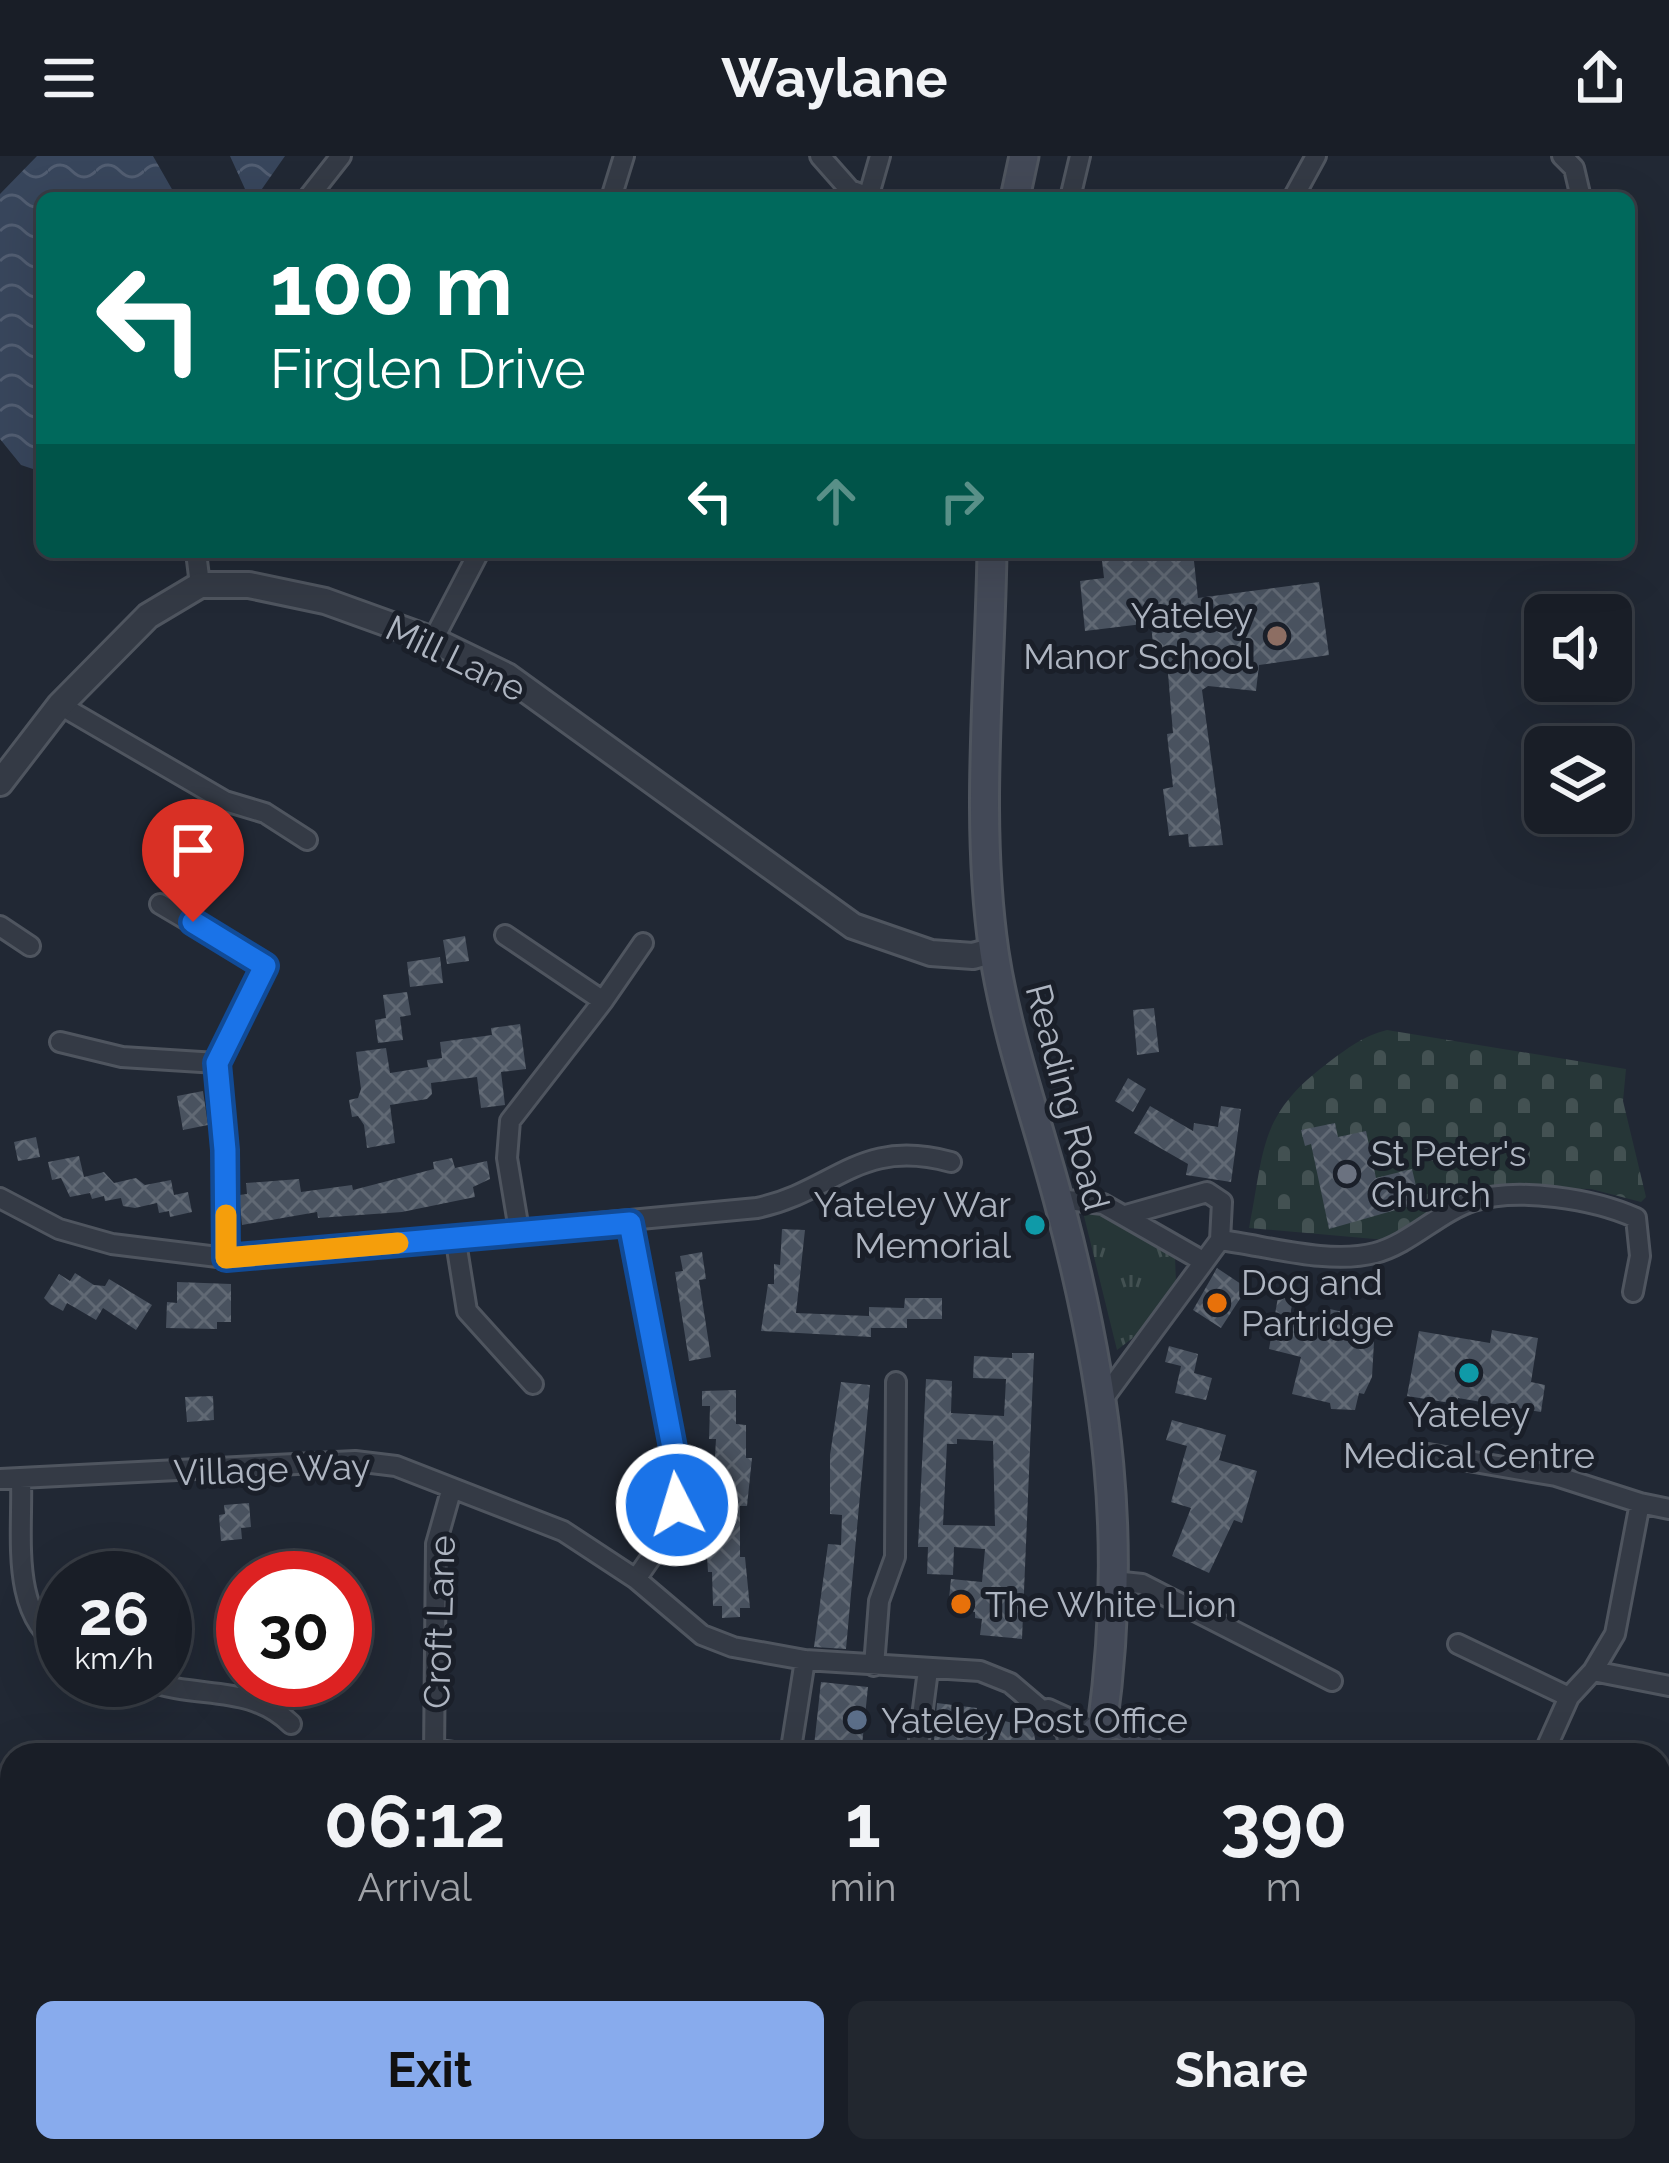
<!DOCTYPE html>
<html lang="en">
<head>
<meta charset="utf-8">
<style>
  :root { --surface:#191e27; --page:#22272f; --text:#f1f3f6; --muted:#9fa2a7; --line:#373c44; --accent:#88abed }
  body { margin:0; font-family:Raleway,sans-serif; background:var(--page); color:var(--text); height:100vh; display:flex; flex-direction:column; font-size:45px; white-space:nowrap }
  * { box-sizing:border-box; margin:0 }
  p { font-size:39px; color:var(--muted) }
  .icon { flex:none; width:66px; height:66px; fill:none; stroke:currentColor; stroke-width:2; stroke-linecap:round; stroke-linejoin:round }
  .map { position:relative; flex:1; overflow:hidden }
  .side { position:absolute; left:0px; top:1587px; width:1671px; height:420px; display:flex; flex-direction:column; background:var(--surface); border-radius:36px 36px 0 0; box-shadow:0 12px 48px #0002,0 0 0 3px var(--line) }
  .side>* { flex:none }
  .top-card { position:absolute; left:36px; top:36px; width:1599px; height:366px; border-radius:18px; box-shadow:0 12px 48px #0002,0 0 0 3px var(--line); background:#00695c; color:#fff; overflow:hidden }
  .tools { position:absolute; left:1524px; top:438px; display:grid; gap:24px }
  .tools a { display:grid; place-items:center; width:108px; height:108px; border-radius:18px; background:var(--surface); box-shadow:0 12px 48px #0002,0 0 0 3px var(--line); font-size:60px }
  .speed { position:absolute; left:36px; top:1395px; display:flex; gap:24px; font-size:60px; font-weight:700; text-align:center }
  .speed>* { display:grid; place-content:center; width:156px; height:156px; border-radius:50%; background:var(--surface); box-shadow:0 12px 48px #0002,0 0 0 3px var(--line); line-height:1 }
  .speed small { font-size:30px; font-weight:400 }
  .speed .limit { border:18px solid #d22; background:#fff; color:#111 }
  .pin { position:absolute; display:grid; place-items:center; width:102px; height:102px; color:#fff; margin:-123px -51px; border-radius:50% 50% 50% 0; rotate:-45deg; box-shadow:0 0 12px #0007 }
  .pin .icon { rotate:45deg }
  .me { position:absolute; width:132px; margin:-66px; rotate:355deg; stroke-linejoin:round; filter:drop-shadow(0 0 9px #0008) }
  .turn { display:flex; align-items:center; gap:42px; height:252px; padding:0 36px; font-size:54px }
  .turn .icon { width:156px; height:156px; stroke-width:2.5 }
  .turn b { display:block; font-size:84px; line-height:102px }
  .lanes { display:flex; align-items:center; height:114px; padding:0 36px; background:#0003; justify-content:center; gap:60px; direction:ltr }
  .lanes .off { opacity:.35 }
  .eta { display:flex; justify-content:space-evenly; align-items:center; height:204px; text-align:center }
  .eta b { font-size:72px; font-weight:700; line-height:84px }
  .button { display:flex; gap:24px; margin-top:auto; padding:24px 36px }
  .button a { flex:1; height:138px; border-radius:18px; background:var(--accent); color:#111; font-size:48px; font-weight:700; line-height:138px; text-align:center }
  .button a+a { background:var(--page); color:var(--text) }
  header { display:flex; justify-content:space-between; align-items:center; height:156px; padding:0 36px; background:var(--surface); font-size:54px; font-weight:700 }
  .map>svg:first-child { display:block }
  .grass { fill:url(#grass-tufts) }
  .forest { fill:url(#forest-crowns) }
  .cemetery { fill:url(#cemetery-stones) }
  .water { fill:url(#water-waves) }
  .building { fill:url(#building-cross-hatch); fill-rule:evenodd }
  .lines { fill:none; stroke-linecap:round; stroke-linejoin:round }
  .minor-casing { stroke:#4f555f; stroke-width:24 }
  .tertiary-casing { stroke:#4f555f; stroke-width:30 }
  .secondary-casing { stroke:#4f555f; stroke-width:33 }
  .minor { stroke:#343a45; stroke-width:18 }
  .tertiary { stroke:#343a45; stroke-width:24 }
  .secondary { stroke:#434957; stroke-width:27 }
  .route-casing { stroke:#114b97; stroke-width:30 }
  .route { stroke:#1a73e8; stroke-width:21 }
  .slow { stroke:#f59e0b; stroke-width:21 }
  .education-dot { fill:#8d6e63; stroke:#1a1f29; stroke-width:4.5 }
  .worship-dot { fill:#6b7280; stroke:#1a1f29; stroke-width:4.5 }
  .culture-dot { fill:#0f9aa8; stroke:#1a1f29; stroke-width:4.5 }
  .food-dot { fill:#e8710a; stroke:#1a1f29; stroke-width:4.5 }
  .service-dot { fill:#5c6f8a; stroke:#1a1f29; stroke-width:4.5 }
  .labels { text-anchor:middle; stroke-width:10; stroke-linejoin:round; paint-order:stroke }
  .poi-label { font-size:36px; fill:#aeb5c1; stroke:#1a1f29; text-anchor:start }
  .street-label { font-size:36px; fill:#aeb5c1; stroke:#1a1f29 }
</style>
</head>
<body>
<header><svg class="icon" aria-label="menu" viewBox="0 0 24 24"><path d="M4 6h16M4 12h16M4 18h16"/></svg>Waylane<svg class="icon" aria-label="share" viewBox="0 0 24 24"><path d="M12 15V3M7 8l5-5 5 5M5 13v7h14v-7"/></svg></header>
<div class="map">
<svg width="1669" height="2007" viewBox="0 0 1669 2007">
  <defs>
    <pattern id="grass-tufts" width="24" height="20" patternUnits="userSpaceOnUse" patternTransform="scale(3)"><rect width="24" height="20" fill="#263637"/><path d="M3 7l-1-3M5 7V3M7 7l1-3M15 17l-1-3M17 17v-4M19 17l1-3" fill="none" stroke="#435152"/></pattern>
    <pattern id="forest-crowns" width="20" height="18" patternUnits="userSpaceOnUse" patternTransform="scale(3)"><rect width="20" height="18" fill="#263637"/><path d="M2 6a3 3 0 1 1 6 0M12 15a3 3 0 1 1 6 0" fill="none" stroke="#435152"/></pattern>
    <pattern id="cemetery-stones" width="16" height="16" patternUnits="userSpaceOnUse" patternTransform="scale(3)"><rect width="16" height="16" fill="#263637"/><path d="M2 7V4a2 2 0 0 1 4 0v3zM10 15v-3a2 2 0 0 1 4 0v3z" fill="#435152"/></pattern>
    <pattern id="water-waves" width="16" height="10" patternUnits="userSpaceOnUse" patternTransform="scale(3)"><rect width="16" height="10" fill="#38465c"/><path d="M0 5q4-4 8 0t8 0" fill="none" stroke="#525e72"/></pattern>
    <pattern id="building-cross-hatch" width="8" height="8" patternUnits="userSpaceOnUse" patternTransform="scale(3)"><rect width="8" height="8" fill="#49525f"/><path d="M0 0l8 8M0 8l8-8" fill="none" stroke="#616974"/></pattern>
  </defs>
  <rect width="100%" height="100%" fill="#212834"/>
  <path class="grass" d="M 1093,1051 L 1146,1078 L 1175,1101 L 1176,1126 L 1138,1178 L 1117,1194 L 1082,1052 Z
    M 1116,1995 L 1273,1995 L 1276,2007 L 1115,2007 Z"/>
  <path class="forest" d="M 1659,1695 L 1669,1695 L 1669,1825 L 1659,1822 Z
    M 22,1995 L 98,1995 L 132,2007 L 32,2007 Z
    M 1319,1995 L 1503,1995 L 1508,2007 L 1323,2007 Z"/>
  <path class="cemetery" d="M 1387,874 L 1626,913 L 1623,945 L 1646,1041 L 1641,1046 L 1591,1033 L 1497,1031 L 1459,1041 L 1386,1084 L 1249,1072 C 1265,992 1258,959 1329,906 C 1348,892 1363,880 1387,874 Z"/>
  <path class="water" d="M 37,0 L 153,0 L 177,42 L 42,42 L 42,316 L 21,309 L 0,283 L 0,38 Z
    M 230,0 L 285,0 L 257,40 L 245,33 Z"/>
  <path class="building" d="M 1101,396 L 1193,396 L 1198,442 L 1319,426 L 1329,499 L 1259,509 L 1256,535 L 1208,530 L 1202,534 L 1223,689 L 1189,691 L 1188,678 L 1169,680 L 1163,633 L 1173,631 L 1167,578 L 1173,577 L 1167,506 L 1154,500 L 1151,467 L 1085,475 L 1080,425 L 1104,422 Z
    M 465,780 L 469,805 L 447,808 L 443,784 Z
    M 440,801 L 443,827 L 410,831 L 407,806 Z
    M 407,836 L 411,859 L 400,861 L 403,884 L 378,887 L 375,864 L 386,862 L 383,839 Z
    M 1154,852 L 1159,896 L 1137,899 L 1133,854 Z
    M 520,868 L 526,913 L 501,916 L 505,949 L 481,952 L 477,921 L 431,927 L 432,938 L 427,943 L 390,949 L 395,987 L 367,992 L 364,969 L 358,960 L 352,961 L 349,944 L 358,942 L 361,933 L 356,896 L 386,892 L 390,917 L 428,911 L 427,904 L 442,902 L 440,886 L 492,879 L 491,872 Z
    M 1128,922 L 1146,933 L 1133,956 L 1115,945 Z
    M 203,935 L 208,969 L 183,974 L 177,940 Z
    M 1150,950 L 1193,975 L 1194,967 L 1218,971 L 1221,950 L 1241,953 L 1231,1026 L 1186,1019 L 1188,1008 L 1134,977 Z
    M 1335,967 L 1338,981 L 1366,975 L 1376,1022 L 1412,1013 L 1420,1047 L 1329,1073 L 1311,988 L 1305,990 L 1301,974 Z
    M 36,981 L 40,1001 L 18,1005 L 14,986 Z
    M 79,1000 L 84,1021 L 104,1016 L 114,1027 L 136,1022 L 145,1029 L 171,1024 L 174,1039 L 188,1036 L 192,1056 L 170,1061 L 169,1055 L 159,1057 L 157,1047 L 135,1052 L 123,1050 L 121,1042 L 105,1045 L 104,1040 L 92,1043 L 90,1037 L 70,1041 L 61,1022 L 52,1024 L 48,1006 Z
    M 452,1002 L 455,1012 L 487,1005 L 490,1023 L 473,1031 L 475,1041 L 402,1056 L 318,1062 L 317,1056 L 242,1069 L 239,1039 L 247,1038 L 246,1027 L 299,1023 L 301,1036 L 352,1029 L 353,1034 L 434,1013 L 433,1006 Z
    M 782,1073 L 805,1074 L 796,1157 L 869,1160 L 869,1151 L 904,1152 L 905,1142 L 942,1142 L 942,1163 L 907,1163 L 907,1172 L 871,1172 L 871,1181 L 761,1175 L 768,1128 L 774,1128 L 774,1108 L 780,1109 Z
    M 702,1096 L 706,1123 L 699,1124 L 711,1201 L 689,1205 L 675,1116 L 683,1115 L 680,1100 Z
    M 1217,1112 L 1247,1132 L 1221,1172 L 1193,1154 Z
    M 75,1117 L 94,1129 L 105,1130 L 109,1123 L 152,1149 L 136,1174 L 103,1152 L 96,1164 L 67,1147 L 63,1155 L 50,1148 L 44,1142 L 59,1118 L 70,1125 Z
    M 177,1126 L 231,1128 L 231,1166 L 217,1166 L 217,1173 L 166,1172 L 167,1146 L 177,1147 Z
    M 1278,1141 L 1293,1144 L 1290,1159 L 1318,1165 L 1321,1151 L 1378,1164 L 1369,1180 L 1374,1186 L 1372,1221 L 1364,1238 L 1359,1237 L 1355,1254 L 1331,1253 L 1330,1247 L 1292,1238 L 1301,1201 L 1269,1193 Z
    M 1492,1174 L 1538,1182 L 1531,1226 L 1545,1229 L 1541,1256 L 1458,1242 L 1457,1248 L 1407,1240 L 1419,1175 L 1490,1187 Z
    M 1169,1190 L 1198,1198 L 1194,1217 L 1212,1222 L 1206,1244 L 1175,1237 L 1181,1210 L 1165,1206 Z
    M 1012,1197 L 1034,1197 L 1022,1483 L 980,1479 L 982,1463 L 975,1462 L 975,1456 L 948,1453 L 951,1423 L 982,1426 L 985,1393 L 954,1391 L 953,1419 L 927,1418 L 928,1391 L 918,1391 L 926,1223 L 952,1225 L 951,1257 L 1004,1260 L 1006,1223 L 973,1222 L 974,1200 L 1012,1202 ZM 957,1283 L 993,1285 L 995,1370 L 943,1369 L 947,1288 L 957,1288 Z
    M 841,1226 L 870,1229 L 846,1493 L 814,1491 L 828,1388 L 841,1389 L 842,1359 L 830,1358 L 830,1299 Z
    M 736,1234 L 736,1268 L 746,1269 L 746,1302 L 752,1302 L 747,1350 L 740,1350 L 740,1401 L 745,1401 L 750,1452 L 740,1452 L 740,1461 L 722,1462 L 722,1450 L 713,1450 L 712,1416 L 708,1416 L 705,1369 L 711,1369 L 716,1283 L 709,1283 L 710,1250 L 702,1250 L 702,1235 Z
    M 213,1240 L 214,1264 L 187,1266 L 185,1241 Z
    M 1172,1264 L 1226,1279 L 1219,1304 L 1257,1315 L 1242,1367 L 1234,1364 L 1209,1417 L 1172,1400 L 1191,1352 L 1171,1346 L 1187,1290 L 1166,1284 Z
    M 249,1347 L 251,1371 L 241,1372 L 242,1383 L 221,1385 L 219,1359 L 225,1358 L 224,1349 Z
    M 821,1526 L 868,1531 L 861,1599 L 813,1599 Z
    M 937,1547 L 977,1552 L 976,1558 L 1033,1572 L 1038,1599 L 967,1595 L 966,1599 L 933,1599 Z"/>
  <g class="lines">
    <defs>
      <path id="minor" d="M 820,0 L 850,34 L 868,41
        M 1562,0 L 1574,12 L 1581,42
        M 308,42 L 341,0
        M 611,42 L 624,0
        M 868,42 L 880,0
        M 1070,42 L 1080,0
        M 1293,42 L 1316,0
        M 196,396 L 200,429
        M 433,484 L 479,396
        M 60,549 L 225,645 L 265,657 L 307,684
        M 160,748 L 265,810 L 217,907 L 225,994 L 226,1102
        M 0,770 L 30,790
        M 505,779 L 603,845 L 510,965 L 507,1002 L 519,1074
        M 603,845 L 643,787
        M 60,886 L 122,901 L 217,907
        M 0,1042 L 59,1073 L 112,1088 L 226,1102 L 757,1052 C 836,1035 859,981 951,1006
        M 1058,1043 L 1103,1048 L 1201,1104
        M 1126,1059 L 1207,1036 L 1222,1046 L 1220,1084
        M 630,1067 L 678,1318 L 670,1374 L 636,1423
        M 455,1080 L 467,1155 L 533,1228
        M 1103,1243 L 1220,1084 C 1267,1090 1329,1109 1375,1097 C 1410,1088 1439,1056 1473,1045 C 1518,1031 1594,1043 1636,1062 L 1640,1100 L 1633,1136
        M 1428,1298 L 1556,1320 L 1640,1347 L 1615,1478 L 1593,1515 L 1569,1541 L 1543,1599
        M 0,1323 L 355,1305 L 396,1310 L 563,1375 L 636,1423 L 702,1479 L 733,1491 L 805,1504 L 980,1515 L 1010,1527 L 1077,1584
        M 21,1324 C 23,1378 9,1460 63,1491
        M 1640,1347 L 1669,1353
        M 1113,1425 L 1142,1428 L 1332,1525
        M 1458,1488 L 1569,1541
        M 874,1510 L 879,1445 L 895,1401 L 896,1226
        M 1593,1515 L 1669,1530
        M 146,1524 C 197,1544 249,1527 291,1568
        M 1048,1553 L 1096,1575
        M 434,1593 L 475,1599
        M 434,1599 L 436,1388 L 451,1335
        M 790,1599 L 805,1504
        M 917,1599 L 928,1514
        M 12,1684 L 0,1739 L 12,1756
        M 1659,1754 L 1669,1762
        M 1659,1935 L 1669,1932
        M 1590,1995 L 1595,2007
        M 376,2007 L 381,1995"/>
      <path id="tertiary" d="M 0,627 L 60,549 L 148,460 L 200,429 L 249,429 L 325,445 L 433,484 L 507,520 L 853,770 L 931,797 L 973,800 L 994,794
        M 1070,1579 L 1075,1599
        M 1659,1671 L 1669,1671
        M 0,1970 L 12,1969
        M 129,1995 L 148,2007
        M 0,1997 L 13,2007
        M 1001,2007 L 1005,1995"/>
      <path id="secondary" d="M 1015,42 L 1024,0
        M 992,396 C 990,527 975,665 994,796 C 1007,882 1038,966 1060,1050 C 1108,1232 1128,1384 1102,1571
        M 1085,1599 L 1096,1575 L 1116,1567 L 1141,1577 L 1150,1599
        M 1094,2007 L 1095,1995"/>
    </defs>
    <use href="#minor" class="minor-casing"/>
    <use href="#tertiary" class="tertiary-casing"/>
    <use href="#secondary" class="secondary-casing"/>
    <use href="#minor" class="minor"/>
    <use href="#tertiary" class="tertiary"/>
    <use href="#secondary" class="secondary"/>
  </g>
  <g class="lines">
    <defs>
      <path id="route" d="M 193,766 L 265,810 L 217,907 L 225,994 L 226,1102 L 630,1067 L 678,1318 L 677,1349"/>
    </defs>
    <use href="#route" class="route-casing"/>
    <use href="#route" class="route"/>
    <path class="slow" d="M 226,1059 L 226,1102 L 398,1087"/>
  </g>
  <circle class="education-dot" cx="1277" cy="480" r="12"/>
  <circle class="worship-dot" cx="1347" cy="1018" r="12"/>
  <g class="culture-dot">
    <circle cx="1035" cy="1069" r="12"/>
    <circle cx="1469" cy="1217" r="12"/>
  </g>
  <g class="food-dot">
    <circle cx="1217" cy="1147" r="12"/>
    <circle cx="961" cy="1448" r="12"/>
  </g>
  <circle class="service-dot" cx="857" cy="1564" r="12"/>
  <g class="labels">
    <g class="poi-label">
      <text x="1253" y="472" text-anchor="end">Yateley<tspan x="1253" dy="41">Manor School</tspan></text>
      <text x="1371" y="1010">St Peter's<tspan x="1371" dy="41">Church</tspan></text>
      <text x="1011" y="1061" text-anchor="end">Yateley War<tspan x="1011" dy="41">Memorial</tspan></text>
      <text x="1241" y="1139">Dog and<tspan x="1241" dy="41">Partridge</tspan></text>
      <text x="1469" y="1271" text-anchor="middle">Yateley<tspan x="1469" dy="41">Medical Centre</tspan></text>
      <text x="985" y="1461">The White Lion</text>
      <text x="881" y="1577">Yateley Post Office</text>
    </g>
    <g class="street-label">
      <text transform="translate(456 502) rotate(26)" y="13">Mill Lane</text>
      <text transform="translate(1068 941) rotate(75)" y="13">Reading Road</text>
      <text transform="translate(272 1313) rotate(-2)" y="13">Village Way</text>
      <text transform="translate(439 1466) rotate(-88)" y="13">Croft Lane</text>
    </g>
  </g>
</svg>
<div class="tools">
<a><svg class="icon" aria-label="sound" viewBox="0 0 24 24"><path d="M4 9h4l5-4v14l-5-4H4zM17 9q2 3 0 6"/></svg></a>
<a><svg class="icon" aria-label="layers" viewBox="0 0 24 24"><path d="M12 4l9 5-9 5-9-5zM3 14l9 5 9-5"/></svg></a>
</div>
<div class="speed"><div>26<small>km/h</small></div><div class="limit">30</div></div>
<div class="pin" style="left:193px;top:766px;background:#d93025"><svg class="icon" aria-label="arrive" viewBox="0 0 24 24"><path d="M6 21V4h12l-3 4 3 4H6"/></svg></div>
<svg class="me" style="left:677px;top:1349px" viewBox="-20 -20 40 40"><circle r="17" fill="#1a73e8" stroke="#fff" stroke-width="3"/><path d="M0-11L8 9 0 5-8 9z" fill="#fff"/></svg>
<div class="top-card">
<div class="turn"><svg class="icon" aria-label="left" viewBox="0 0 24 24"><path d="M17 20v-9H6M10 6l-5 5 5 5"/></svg><div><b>100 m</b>Firglen Drive</div></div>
<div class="lanes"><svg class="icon" aria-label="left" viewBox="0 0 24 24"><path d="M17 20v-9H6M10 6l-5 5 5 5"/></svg><svg class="icon off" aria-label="ahead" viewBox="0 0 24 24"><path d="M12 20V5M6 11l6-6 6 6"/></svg><svg class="icon off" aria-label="right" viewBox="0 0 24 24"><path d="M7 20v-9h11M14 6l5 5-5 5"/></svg></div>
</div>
<section class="side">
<div class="eta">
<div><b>06:12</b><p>Arrival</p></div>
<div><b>1</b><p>min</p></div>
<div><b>390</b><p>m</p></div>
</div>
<div class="button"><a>Exit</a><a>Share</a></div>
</section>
</div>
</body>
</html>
